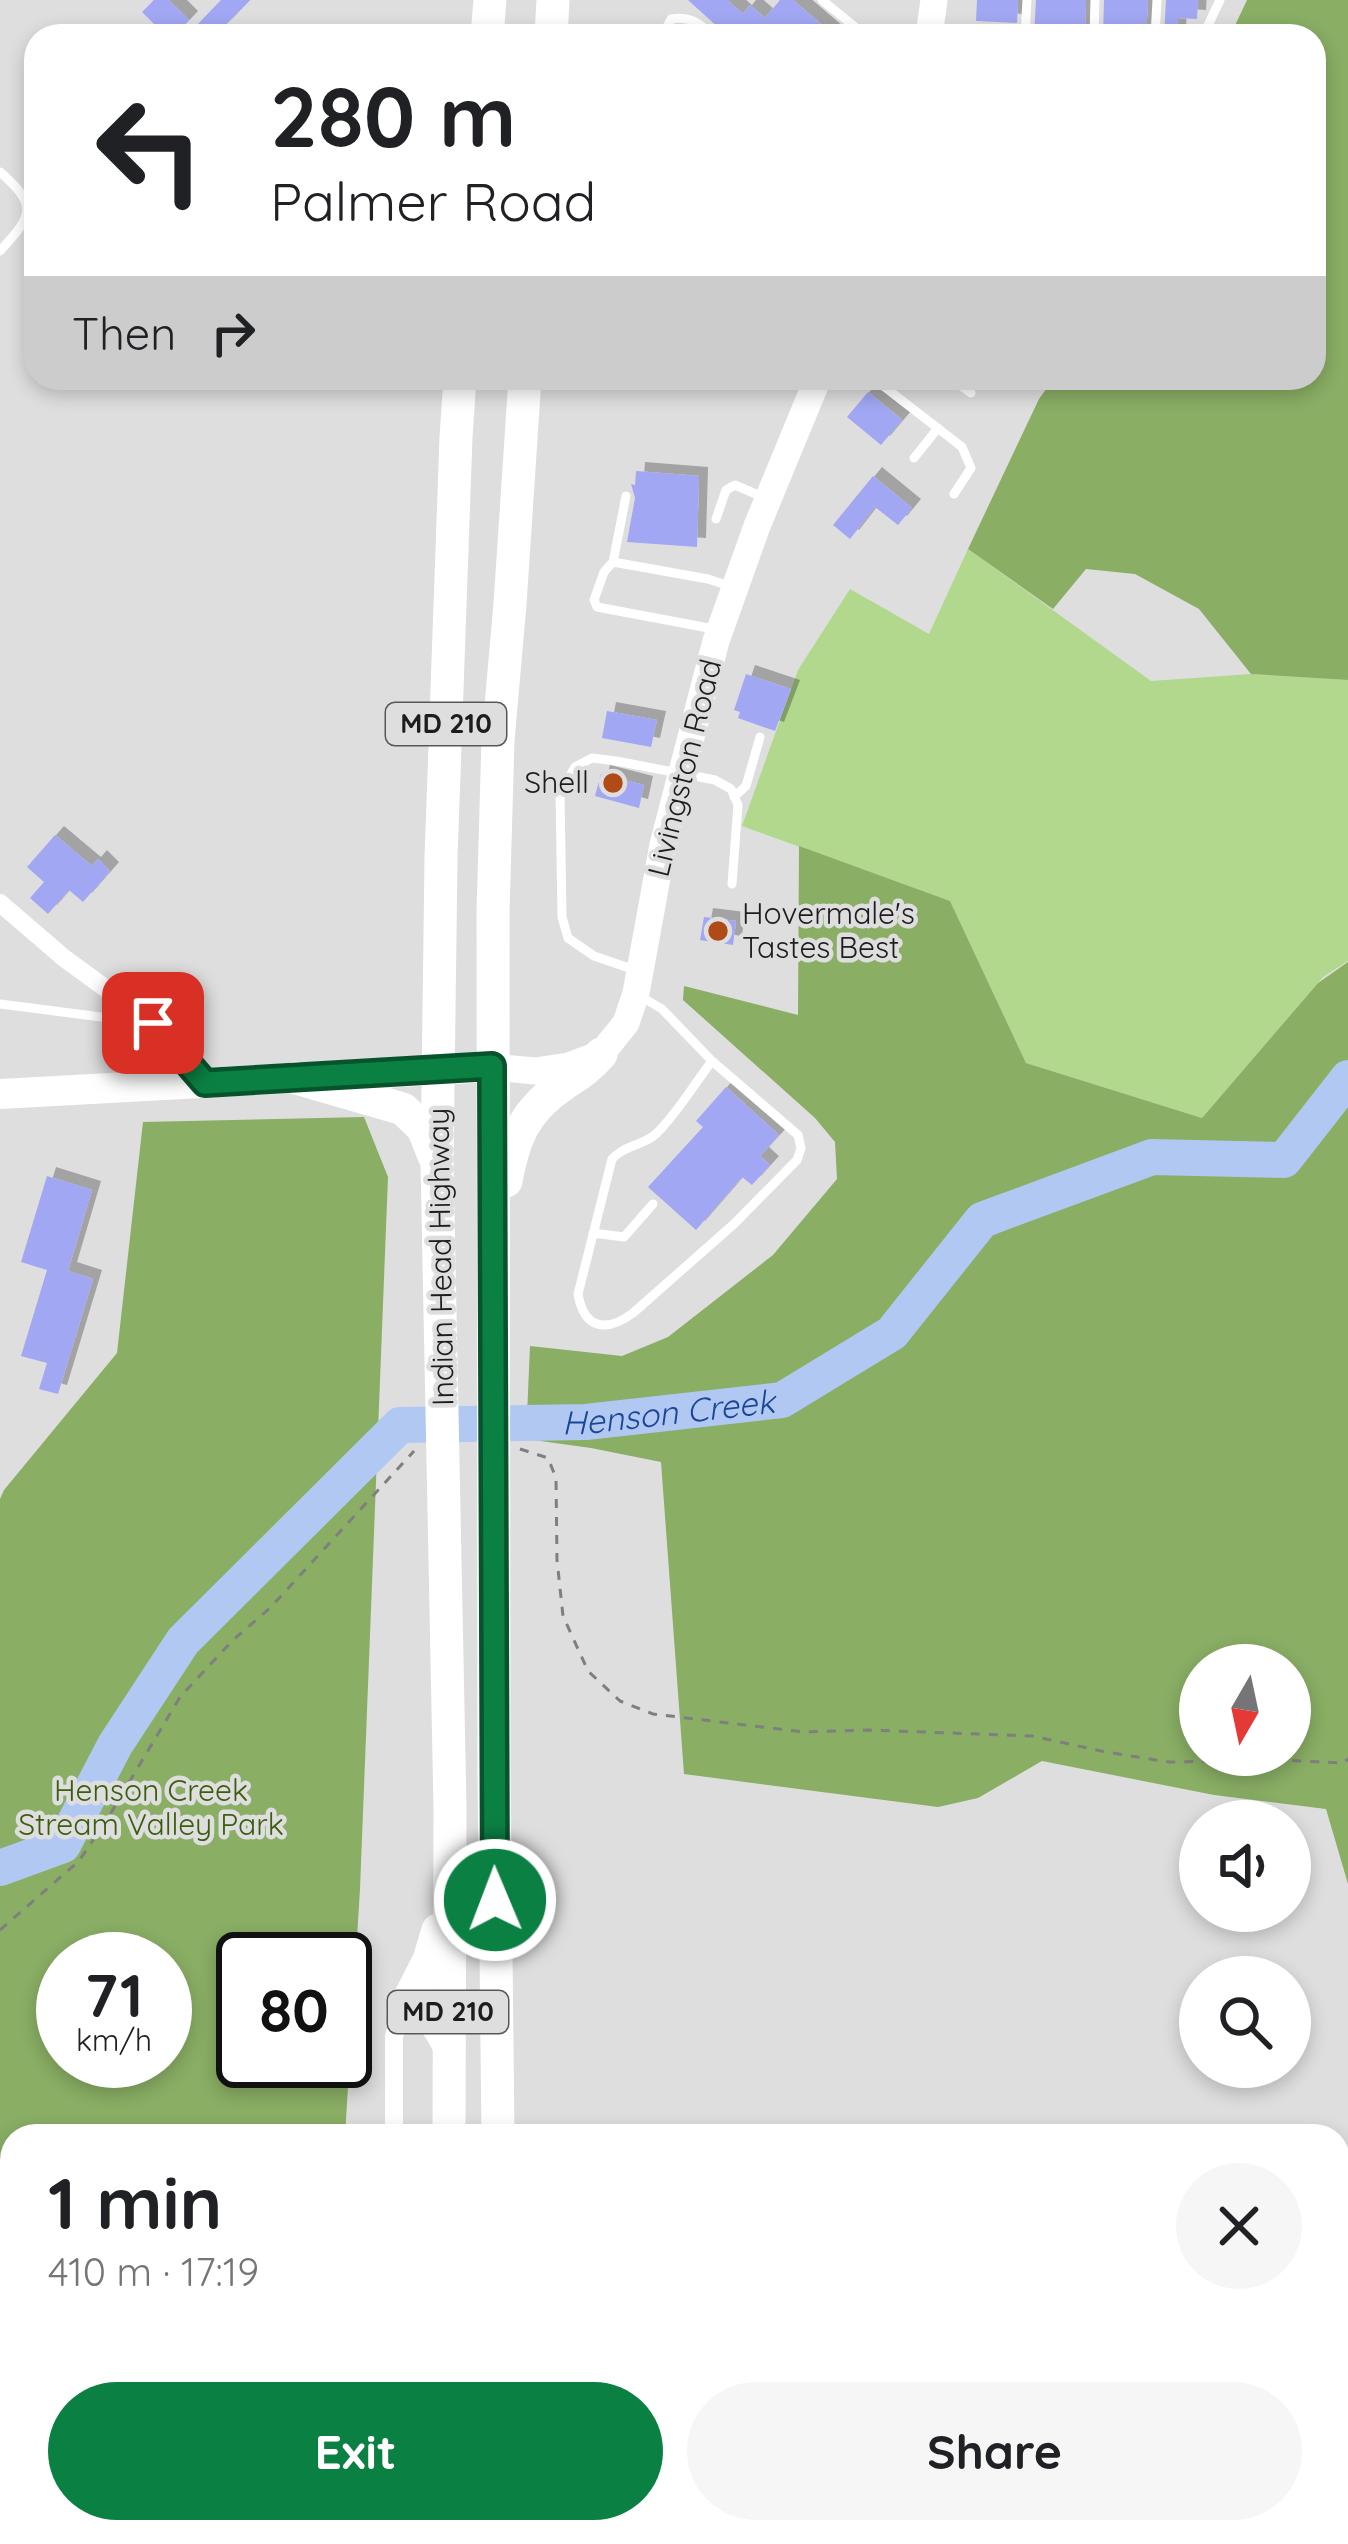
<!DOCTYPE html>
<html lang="en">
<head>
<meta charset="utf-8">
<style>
  :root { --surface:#fff; --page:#f6f6f6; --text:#202124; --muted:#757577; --accent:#0b8043 }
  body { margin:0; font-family:Quicksand,sans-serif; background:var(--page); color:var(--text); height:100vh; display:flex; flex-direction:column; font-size:45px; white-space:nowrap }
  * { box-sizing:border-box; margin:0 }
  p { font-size:39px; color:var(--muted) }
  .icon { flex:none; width:66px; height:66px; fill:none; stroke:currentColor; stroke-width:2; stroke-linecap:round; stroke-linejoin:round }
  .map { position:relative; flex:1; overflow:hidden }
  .drawer { position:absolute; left:0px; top:2124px; width:1350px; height:420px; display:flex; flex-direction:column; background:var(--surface); border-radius:36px 36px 0 0; box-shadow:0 6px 18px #0003 }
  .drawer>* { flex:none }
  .guide { position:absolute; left:24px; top:24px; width:1302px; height:366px; border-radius:36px; box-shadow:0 6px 18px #0003; background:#fff; color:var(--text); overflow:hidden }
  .needle { width:78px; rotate:189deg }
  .buttons { position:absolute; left:1179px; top:1644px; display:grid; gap:24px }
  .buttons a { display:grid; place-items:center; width:132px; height:132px; border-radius:50%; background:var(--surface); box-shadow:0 6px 18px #0003; font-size:60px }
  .speed { position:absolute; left:36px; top:1932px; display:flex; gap:24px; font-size:60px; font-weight:700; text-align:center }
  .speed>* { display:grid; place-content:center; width:156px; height:156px; border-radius:50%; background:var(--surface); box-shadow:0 6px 18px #0003; line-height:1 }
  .speed small { font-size:30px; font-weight:400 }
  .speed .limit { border:6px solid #111; border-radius:18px; background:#fff; color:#111 }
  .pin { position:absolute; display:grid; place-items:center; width:102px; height:102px; color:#fff; margin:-51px; border-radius:24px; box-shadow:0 6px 18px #0006 }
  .me { position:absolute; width:132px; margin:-66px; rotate:359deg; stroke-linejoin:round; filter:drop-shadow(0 0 9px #0008) }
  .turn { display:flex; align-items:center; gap:42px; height:252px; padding:0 48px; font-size:54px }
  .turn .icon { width:156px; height:156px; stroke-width:2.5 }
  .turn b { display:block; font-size:84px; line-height:102px }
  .then { display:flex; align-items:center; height:114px; padding:0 48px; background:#0003; gap:24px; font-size:45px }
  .round { display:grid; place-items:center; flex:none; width:126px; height:126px; border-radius:63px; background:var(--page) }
  .head { display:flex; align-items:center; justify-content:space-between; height:204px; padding:0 48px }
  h1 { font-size:72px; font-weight:700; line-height:90px }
  .button { display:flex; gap:24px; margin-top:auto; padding:24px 48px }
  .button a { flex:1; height:138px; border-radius:72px; background:var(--accent); color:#fff; font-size:48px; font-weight:700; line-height:138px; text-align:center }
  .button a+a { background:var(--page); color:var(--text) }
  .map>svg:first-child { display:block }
  .green { fill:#b1d88c }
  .forest { fill:#89ae64; fill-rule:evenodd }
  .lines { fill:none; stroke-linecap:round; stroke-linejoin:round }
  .river { stroke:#b0c8f2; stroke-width:36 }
  .building { fill:#a1a7f2; filter:url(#shadow) }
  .path { stroke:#7f7f80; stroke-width:3; stroke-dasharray:9 9; stroke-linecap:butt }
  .lane { stroke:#fff; stroke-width:9 }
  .street { stroke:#fff; stroke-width:18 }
  .secondary { stroke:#fff; stroke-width:27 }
  .primary { stroke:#fff; stroke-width:30 }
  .highway { stroke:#fff; stroke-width:33 }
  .route-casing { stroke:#07532c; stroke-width:30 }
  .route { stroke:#0b8043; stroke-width:21 }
  .poi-dot { fill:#af4b17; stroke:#dededf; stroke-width:4.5 }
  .labels { text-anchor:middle; stroke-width:9; stroke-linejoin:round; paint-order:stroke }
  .shield { fill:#dededf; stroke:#575758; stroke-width:3 }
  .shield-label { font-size:27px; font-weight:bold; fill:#1d1d1e }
  .street-label { font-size:30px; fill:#1d1d1e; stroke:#dededf }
  .poi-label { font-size:30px; fill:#1d1d1e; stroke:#dededf; text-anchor:end }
  .park-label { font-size:30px; fill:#3b5d0d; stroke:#dededf }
  .water-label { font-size:33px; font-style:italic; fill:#1b4695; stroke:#dededf }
</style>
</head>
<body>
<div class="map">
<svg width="1348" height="2544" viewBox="0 0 1348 2544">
  <defs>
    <filter id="shadow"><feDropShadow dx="9" dy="-9" stdDeviation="0" flood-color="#0004"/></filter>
  </defs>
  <rect width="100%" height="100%" fill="#dededf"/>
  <path class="green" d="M 968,549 L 1151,681 L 1251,674 L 1348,680 L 1348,961 L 1323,977 L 1202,1118 L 1026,1063 L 950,901 L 742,826 L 798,670 L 850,589 L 929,634 Z"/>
  <path class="forest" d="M 1247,0 L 1348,0 L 1348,680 L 1251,674 L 1199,609 L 1135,574 L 1086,569 L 1053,609 L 968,549 L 1039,399 L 1054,378 L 1314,378 L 1314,36 L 1230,36 Z
    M 799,846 L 950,901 L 1026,1063 L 1202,1118 L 1318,983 L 1348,962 L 1348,1884 L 1326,1809 L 1214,1795 L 1042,1761 L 978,1798 L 938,1807 L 684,1774 L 661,1462 L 591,1448 L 526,1439 L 530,1346 L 622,1356 L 668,1337 L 773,1255 L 837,1179 L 835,1142 L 815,1118 L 683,1000 L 684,986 L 798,1015 ZM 1200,1665 L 1290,1665 L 1290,1755 L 1200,1755 Z
    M 364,1117 L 388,1177 L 360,1889 L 345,2136 L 12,2136 L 12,2532 L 320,2532 L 320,2544 L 0,2544 L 0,1499 L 4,1490 L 117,1353 L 143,1122 ZM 63,1959 L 165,1959 L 165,2061 L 63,2061 ZM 243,1959 L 345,1959 L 345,2061 L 243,2061 Z"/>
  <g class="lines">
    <path class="river" id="s1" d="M 0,1868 L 63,1845 L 115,1745 L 183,1641 L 400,1425 L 586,1422 L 782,1400 L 892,1333 L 982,1220 L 1152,1157 L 1284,1160 L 1348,1078"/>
  </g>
  <path class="building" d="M 154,0 L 169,0 L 189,20 L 174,36 L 166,36 L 142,12 Z
    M 221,0 L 250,0 L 223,28 L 222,26 L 212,36 L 208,36 L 197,25 Z
    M 688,0 L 727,0 L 743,14 L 750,5 L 765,18 L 780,0 L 793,0 L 835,36 L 723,36 L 720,29 Z
    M 977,0 L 1018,0 L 1017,23 L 976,21 Z
    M 1036,0 L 1086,0 L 1085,36 L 1034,36 Z
    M 1104,0 L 1148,0 L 1146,36 L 1103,36 Z
    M 1166,0 L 1198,0 L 1197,19 L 1178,18 L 1177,36 L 1164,36 Z
    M 868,392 L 902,420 L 881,445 L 847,417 Z
    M 636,471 L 699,476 L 697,547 L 627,542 L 635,498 L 631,484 L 635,485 Z
    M 873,476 L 912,508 L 898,525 L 875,507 L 850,539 L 833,525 Z
    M 746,674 L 791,689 L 775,731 L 738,718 L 740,712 L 734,710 Z
    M 607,711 L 657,720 L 651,747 L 602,738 Z
    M 601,774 L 644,785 L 639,808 L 595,796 Z
    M 55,835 L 92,866 L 98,859 L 110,871 L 83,902 L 69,890 L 48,914 L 30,898 L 44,882 L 27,867 Z
    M 704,917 L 736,921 L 733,945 L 700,940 Z
    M 726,1087 L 779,1135 L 760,1156 L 770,1165 L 752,1185 L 742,1177 L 696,1230 L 648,1187 L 703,1127 L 696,1121 Z
    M 47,1176 L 92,1190 L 68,1271 L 93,1279 L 58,1394 L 39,1389 L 47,1363 L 21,1356 L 47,1270 L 21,1262 Z"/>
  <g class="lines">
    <path class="path" d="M 520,1449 L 548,1458 L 556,1478 L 557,1560 L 563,1616 L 588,1671 L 620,1701 L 653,1714 L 804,1732 L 868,1730 L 1032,1736 L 1106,1752 L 1169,1762 L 1282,1760 L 1343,1763 L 1348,1759
      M 0,1930 L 79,1861 L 106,1821 L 180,1697 L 233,1640 L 270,1608 L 414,1451"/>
    <path class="lane" d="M 822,0 L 866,36
      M 662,36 L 671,19 C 691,16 699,23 714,36
      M 1025,36 L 1027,0
      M 1094,36 L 1095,0
      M 1155,36 L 1157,0
      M 1203,36 L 1220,0
      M 0,172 C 39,206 32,216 0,251
      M 873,378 L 962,447 L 971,468 L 954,494
      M 950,378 L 971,393
      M 914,458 L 938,428
      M 716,519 L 726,490 L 735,485 L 763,497
      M 613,562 L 626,496
      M 714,629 L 597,607 L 594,600 L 604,572 L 613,562 L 708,579 L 730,586
      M 734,797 L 746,786 L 760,737
      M 635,970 L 594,956 L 568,938 L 562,917 L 560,792 L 575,767 L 592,758 L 616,761 L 715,780 L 731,789 L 738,805 L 732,884
      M 640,996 L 662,1009 L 712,1061 L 798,1135 L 801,1148 L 797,1160 L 734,1224 L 633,1313 C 606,1333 584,1329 578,1294 L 612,1159 C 625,1145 642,1146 656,1134 C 676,1115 695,1083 712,1061
      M 0,1004 L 148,1023
      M 593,1233 L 624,1237 L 653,1204"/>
    <path class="street" d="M 0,903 L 64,958 L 153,1023 L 205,1083
      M 394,2136 L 394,2036 L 403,2011
      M 399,2544 L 399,2532"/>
    <path class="secondary" d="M 929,36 L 934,0
      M 492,1067 L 535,1071 L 569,1066 L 601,1054 L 626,1023 L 636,993 L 663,845 L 716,641 L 757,526 L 818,378"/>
    <path class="primary" d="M 0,1094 L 492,1067"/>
    <path class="highway" d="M 487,36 L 490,0
      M 551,36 L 553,0
      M 296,1078 L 403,1109 L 423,1128 L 434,1156
      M 506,1181 C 514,1137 525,1110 564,1084 C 579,1074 589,1068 601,1054
      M 438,1930 L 429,1960 L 403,2011 C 429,2010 437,2022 448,2044
      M 449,2136 L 450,1808 L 437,1163 L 441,858 L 456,437 L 460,378
      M 498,2136 L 494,1771 L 493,912 L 498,740 L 510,604 L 525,378
      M 453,2532 L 453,2544
      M 504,2532 L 504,2544"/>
  </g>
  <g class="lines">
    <defs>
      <path id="route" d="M 153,1023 L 205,1083 L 492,1066 L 495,1900"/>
    </defs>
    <use href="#route" class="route-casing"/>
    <use href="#route" class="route"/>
  </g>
  <g class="poi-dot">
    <circle cx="613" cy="783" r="12"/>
    <circle cx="718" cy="931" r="12"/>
  </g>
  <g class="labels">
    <g class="shield">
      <rect x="386" y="703" width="120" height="42" rx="9"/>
      <rect x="388" y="1991" width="120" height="42" rx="9"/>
    </g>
    <g class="shield-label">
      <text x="446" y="733">MD 210</text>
      <text x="448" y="2021">MD 210</text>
    </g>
    <g class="street-label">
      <text transform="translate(685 768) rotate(-76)" y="10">Livingston Road</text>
      <text transform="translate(441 1257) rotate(-91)" y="10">Indian Head Highway</text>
    </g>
    <g class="poi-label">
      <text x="589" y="793">Shell</text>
      <text x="742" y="924" text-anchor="start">Hovermale's<tspan x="742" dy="34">Tastes Best</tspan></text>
    </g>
    <g class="park-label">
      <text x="151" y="1801">Henson Creek<tspan x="151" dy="34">Stream Valley Park</tspan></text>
    </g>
    <g class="water-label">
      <text dy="12" stroke="none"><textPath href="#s1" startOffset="879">Henson Creek</textPath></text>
    </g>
  </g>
</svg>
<div class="buttons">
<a><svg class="needle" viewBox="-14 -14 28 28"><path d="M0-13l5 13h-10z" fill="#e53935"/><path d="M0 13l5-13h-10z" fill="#757577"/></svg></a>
<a><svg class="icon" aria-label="sound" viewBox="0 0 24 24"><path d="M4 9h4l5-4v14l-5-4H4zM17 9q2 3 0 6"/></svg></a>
<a><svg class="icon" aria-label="search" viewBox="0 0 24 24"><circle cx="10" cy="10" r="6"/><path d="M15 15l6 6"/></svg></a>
</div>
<div class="speed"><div>71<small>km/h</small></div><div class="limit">80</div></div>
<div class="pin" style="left:153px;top:1023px;background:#d93025"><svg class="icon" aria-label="arrive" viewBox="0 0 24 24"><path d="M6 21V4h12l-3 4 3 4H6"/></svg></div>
<svg class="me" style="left:495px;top:1900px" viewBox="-20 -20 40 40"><circle r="17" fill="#0b8043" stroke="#fff" stroke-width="3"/><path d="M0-11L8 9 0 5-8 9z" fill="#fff"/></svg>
<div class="guide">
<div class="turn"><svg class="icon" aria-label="left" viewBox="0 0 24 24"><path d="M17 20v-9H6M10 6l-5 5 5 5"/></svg><div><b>280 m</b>Palmer Road</div></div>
<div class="then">Then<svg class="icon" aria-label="right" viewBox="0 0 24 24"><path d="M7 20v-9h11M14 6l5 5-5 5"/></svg></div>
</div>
<section class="drawer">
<div class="head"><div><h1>1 min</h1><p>410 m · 17:19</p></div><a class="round"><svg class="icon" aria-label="close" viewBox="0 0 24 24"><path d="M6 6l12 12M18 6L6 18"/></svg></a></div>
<div class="button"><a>Exit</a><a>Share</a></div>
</section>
</div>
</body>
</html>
